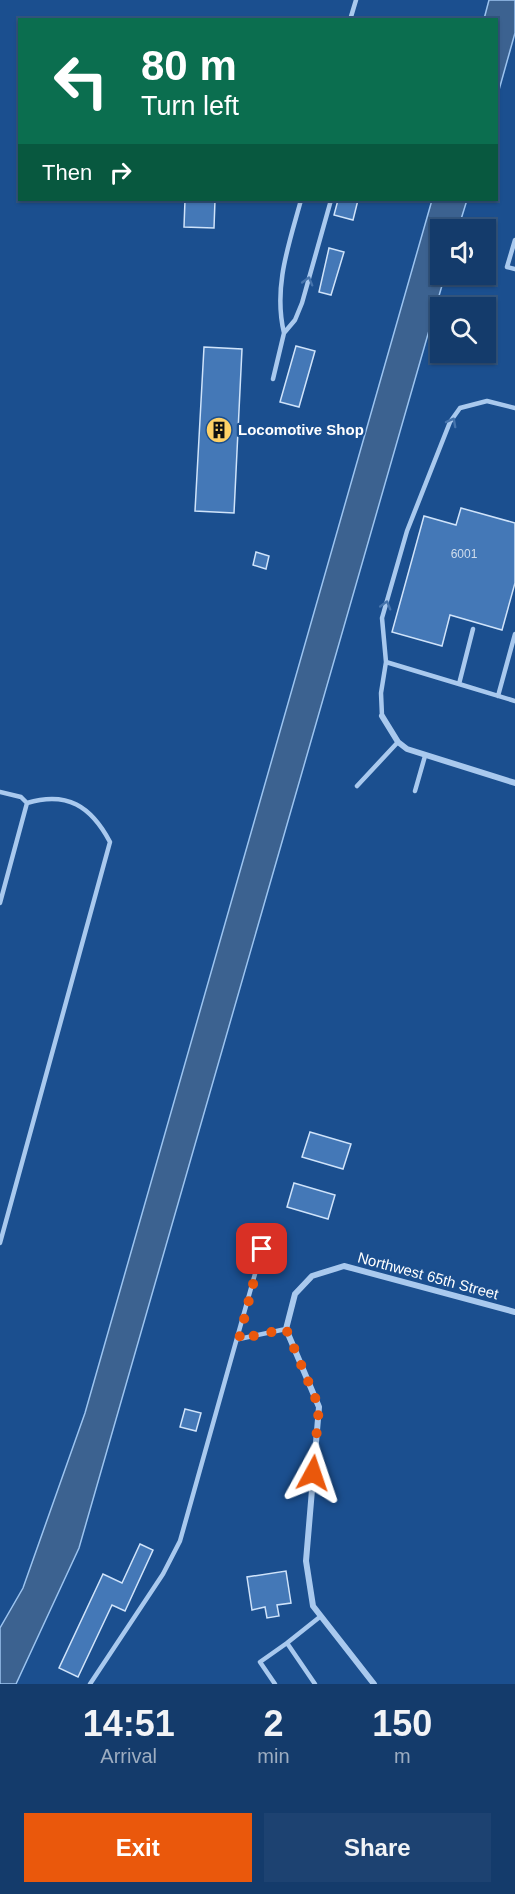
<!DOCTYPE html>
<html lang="en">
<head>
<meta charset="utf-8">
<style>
  :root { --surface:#143b6b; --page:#1d4271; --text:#f1f3f6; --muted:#9dadc1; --line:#33557e; --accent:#ea580c }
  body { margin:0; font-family:Arial,sans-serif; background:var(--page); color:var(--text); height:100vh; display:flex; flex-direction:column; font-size:22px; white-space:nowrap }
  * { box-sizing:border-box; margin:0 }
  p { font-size:20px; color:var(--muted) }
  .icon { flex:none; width:33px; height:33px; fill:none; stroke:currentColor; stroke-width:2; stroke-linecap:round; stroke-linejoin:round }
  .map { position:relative; height:1684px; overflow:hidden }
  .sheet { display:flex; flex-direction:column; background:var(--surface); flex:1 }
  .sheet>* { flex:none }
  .top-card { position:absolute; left:18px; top:18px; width:480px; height:183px; border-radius:0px; box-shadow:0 2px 4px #0004,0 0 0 2px var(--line); background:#0b6e4f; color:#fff; overflow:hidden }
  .tools { position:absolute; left:430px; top:219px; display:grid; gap:12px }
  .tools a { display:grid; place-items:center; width:66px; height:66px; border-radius:0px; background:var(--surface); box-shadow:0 2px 4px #0004,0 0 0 2px var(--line); font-size:30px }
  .pin { position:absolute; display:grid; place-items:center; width:51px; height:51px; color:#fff; margin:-26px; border-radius:12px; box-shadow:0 3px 9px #0006 }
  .me { position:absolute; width:66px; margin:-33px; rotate:5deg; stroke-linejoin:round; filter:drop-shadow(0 0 4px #0008) }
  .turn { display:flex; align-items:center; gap:21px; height:126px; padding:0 24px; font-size:27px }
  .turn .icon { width:78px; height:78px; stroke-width:2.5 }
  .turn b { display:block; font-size:42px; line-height:51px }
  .then { display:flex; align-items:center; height:57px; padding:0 24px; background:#0003; gap:12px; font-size:22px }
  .eta { display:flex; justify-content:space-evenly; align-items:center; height:102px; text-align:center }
  .eta b { font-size:36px; font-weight:700; line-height:42px }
  .cta { display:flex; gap:12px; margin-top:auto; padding:12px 24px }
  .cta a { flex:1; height:69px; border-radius:0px; background:var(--accent); color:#fff; font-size:24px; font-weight:700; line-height:69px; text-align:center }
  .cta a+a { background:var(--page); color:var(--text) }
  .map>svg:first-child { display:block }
  .water { fill:#3c6290; stroke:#9cc4f0; stroke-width:1.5 }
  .building { fill:#4478b7; stroke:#cfe3fa; stroke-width:1.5 }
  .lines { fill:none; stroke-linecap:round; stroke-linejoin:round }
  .service { stroke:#a9c9ee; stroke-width:4.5 }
  .minor { stroke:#a9c9ee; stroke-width:6 }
  .oneway { stroke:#4674ac }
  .route { stroke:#ea580c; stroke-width:10; stroke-dasharray:0 18 }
  .labels { text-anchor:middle; stroke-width:4.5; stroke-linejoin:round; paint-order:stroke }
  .number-label { font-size:12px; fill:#d0dded }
  .poi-label { font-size:15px; font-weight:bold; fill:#fff; stroke:#1b4f8f; text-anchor:start }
  .street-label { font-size:15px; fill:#fff; stroke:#1b4f8f }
</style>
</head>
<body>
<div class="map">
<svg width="515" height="1684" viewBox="0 0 515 1684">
  <rect width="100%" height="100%" fill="#1b4f8f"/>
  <path class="water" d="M 489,0 L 515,0 L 515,33 L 497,97 L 496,20 L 484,19 Z
    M 432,200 L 467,200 L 458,229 L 441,230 L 441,274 L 445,275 L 79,1548 L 16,1684 L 0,1684 L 0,1628 L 23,1588 L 85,1413 Z"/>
  <path class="building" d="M 185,200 L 215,200 L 214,228 L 184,227 Z
    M 338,200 L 358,200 L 353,220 L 334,215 Z
    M 329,248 L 344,252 L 331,295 L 319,292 Z
    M 296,346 L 315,351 L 299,407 L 280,402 Z
    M 204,347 L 242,349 L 234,513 L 195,511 Z
    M 461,508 L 515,523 L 515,583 L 502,630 L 450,615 L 442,646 L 392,632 L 424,516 L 456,525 Z
    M 256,552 L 269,556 L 266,569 L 253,565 Z
    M 310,1132 L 351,1144 L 343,1169 L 302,1157 Z
    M 294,1183 L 335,1195 L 328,1219 L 287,1207 Z
    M 185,1409 L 201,1413 L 196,1431 L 180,1427 Z
    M 140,1544 L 153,1550 L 125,1611 L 112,1605 L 78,1677 L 59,1668 L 103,1574 L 122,1583 Z
    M 286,1571 L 291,1603 L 277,1605 L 279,1616 L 267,1618 L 265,1607 L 252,1610 L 247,1577 Z"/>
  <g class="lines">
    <path class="service" d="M 350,20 L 356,0
      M 515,240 L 507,267 L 515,269
      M 284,333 C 273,287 289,244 301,200
      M 273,379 L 284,333 L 295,320 L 302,303 L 331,200
      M 473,629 L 459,684 L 515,701
      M 386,662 L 459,684
      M 498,696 L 515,634
      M 382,716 L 381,693 L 386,662 L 382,618 L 407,531 L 450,422 L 460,408 L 487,401 L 515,408
      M 357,786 L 398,742
      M 415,791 L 425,756
      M 0,792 L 21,797 L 27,803
      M 0,903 L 27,803 C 67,791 91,806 110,842 L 0,1243
      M 239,1339 L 286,1329
      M 287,1643 L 321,1616
      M 90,1684 L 163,1574 L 180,1541 L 262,1249
      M 275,1684 L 260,1662 L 287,1643 L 315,1684"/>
    <path class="minor" d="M 382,716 L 398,742 L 407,749 L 515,783
      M 374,1684 L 313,1606 L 306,1561 L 319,1407 L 286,1329 L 295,1294 L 312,1276 L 344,1266 L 515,1312"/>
  </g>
  <defs><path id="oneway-chevron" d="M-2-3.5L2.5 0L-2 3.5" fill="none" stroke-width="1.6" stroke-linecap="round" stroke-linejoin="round" transform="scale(1.5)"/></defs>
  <g class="oneway">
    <use href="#oneway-chevron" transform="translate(308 281) rotate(-74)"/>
    <use href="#oneway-chevron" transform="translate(452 422) rotate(-62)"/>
    <use href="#oneway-chevron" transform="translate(386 605) rotate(-74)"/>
  </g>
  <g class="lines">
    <path class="route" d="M 262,1249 L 239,1339 L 286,1329 L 319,1407 L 313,1473"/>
  </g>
  <defs>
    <symbol id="building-disc" viewBox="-11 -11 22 22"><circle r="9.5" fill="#ffd166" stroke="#1b4f8f"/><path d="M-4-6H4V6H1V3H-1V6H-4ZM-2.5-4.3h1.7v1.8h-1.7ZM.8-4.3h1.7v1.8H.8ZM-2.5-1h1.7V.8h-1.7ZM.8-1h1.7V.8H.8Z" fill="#111"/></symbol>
  </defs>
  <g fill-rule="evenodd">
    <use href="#building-disc" x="204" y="415" width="30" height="30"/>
  </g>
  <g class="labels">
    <g class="number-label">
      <text x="464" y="558">6001</text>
    </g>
    <g class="poi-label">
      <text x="238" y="435">Locomotive Shop</text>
    </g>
    <g class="street-label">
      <text transform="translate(428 1276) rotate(15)" y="5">Northwest 65th Street</text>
    </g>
  </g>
</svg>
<div class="tools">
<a><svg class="icon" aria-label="sound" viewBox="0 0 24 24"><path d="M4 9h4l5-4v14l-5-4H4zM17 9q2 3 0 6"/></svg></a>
<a><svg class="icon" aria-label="search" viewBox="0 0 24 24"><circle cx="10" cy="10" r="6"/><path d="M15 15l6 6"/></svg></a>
</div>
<div class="pin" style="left:262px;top:1249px;background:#d93025"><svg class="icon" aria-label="arrive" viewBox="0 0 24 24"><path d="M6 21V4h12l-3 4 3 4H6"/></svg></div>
<svg class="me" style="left:313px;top:1473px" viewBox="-20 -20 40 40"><path d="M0-17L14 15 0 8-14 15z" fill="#ea580c" stroke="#fff" stroke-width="4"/></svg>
<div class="top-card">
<div class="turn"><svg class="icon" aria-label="left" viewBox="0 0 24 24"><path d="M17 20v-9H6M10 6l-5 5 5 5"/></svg><div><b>80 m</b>Turn left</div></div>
<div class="then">Then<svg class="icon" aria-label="right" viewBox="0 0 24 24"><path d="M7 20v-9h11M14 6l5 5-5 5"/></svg></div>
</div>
</div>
<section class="sheet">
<div class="eta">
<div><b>14:51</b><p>Arrival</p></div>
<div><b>2</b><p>min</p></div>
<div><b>150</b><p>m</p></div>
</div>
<div class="cta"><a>Exit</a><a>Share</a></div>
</section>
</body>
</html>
